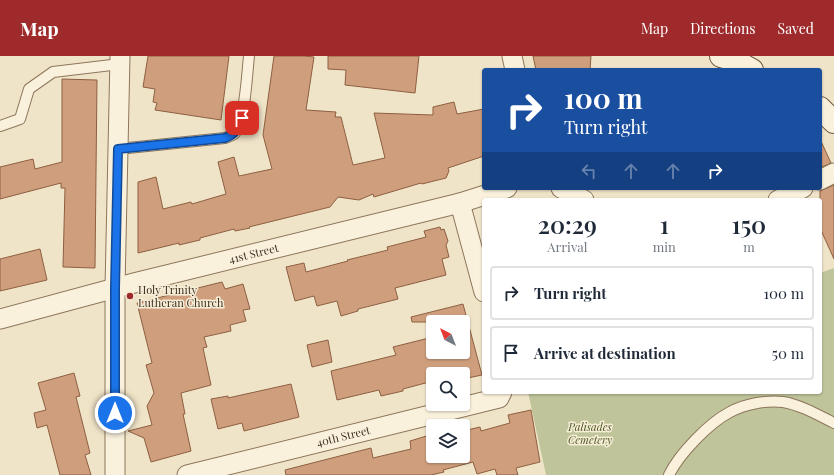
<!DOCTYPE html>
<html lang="en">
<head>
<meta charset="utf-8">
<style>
  :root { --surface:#fff; --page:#f6f6f7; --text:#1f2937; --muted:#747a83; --line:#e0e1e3; --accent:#9e2a2b }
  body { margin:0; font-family:"Playfair Display",serif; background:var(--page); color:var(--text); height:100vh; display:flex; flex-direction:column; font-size:15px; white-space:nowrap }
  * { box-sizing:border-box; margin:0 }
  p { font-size:13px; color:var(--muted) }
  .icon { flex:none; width:22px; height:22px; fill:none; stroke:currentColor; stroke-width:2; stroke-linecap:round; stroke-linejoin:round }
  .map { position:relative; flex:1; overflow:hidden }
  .sheet { position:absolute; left:482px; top:142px; width:340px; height:196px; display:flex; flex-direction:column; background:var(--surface); border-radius:4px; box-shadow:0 1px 3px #0004 }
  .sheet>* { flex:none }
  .top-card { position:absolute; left:482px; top:12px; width:340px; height:122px; border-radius:4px; box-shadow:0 1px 3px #0004; background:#1a4fa0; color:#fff; overflow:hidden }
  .needle { width:26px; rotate:318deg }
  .fabs { position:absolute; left:426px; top:259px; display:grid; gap:8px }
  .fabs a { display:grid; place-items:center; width:44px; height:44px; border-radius:4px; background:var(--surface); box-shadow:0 1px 3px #0004; font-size:20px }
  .pin { position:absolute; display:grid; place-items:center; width:34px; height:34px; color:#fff; margin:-17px; border-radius:8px; box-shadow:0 2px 6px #0006 }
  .me { position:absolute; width:44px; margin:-22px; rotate:0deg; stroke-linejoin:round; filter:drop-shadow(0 0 3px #0008) }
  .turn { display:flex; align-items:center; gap:14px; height:84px; padding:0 16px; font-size:18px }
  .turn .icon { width:52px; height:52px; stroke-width:2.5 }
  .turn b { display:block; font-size:28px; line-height:34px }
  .lanes { display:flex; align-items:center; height:38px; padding:0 16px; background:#0003; justify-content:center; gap:20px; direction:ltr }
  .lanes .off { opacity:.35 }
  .eta { display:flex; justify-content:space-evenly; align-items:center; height:68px; text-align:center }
  .eta b { font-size:24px; font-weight:600; line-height:28px }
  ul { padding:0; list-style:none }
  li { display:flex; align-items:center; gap:12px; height:54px; margin:0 8px 6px; padding:0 8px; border:2px solid var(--line); border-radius:4px }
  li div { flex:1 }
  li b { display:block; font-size:15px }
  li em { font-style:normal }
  header { display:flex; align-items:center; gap:24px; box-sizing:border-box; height:56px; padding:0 20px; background:var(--accent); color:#fff }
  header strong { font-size:19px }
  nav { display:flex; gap:22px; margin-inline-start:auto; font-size:14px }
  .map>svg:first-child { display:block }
  .cemetery { fill:#bfc49a }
  .building { fill:#cf9f7d; stroke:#8d5f41 }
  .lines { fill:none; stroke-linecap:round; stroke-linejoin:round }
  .service-casing { stroke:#8d765c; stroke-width:12 }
  .minor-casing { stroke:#8d765c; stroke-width:21 }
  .secondary-casing { stroke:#6f573f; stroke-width:24 }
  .service { stroke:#faf1dc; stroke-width:10 }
  .minor { stroke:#faf1dc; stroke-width:19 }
  .secondary { stroke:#faf1dc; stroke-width:22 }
  .route-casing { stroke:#114b97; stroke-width:10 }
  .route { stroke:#1a73e8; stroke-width:7 }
  .poi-dot { fill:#9e2a2b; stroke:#f7eed8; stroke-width:1.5 }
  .labels { text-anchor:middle; stroke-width:3; stroke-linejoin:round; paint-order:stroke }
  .street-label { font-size:11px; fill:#3d2e20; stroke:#f7eed8 }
  .poi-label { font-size:11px; fill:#3d2e20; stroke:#f7eed8; text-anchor:start }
  .park-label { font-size:11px; font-style:italic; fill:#4d5a26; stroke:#f7eed8 }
</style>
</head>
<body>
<header>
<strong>Map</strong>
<nav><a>Map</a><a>Directions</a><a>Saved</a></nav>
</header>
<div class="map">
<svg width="834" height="419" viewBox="0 0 834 419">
  <rect width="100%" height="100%" fill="#f0e4c8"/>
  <path class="cemetery" d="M 834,212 L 834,419 L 546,419 L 528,336 L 820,336 L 820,217 Z"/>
  <path class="building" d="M 148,0 L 229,0 L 221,64 L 155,54 L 157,47 L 153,46 L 155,33 L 143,31 Z
    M 274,0 L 304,0 L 314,1 L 306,54 L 336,56 L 335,61 L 341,61 L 353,109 L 385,102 L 374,57 L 433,59 L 433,51 L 454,46 L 457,58 L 484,53 L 484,100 L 448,112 L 449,115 L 446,122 L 422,128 L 421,127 L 374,141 L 373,138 L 359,144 L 338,141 L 330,151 L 249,171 L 250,172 L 235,175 L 234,173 L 200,182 L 200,184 L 179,189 L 179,187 L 138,197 L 138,126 L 156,121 L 163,153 L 191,146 L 192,148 L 226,138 L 218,106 L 234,101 L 239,120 L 272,113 L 263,79 Z
    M 328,0 L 419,0 L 415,37 L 345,29 L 346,14 L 328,13 Z
    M 533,0 L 591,0 L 590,14 L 536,14 Z
    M 62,23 L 97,24 L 95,212 L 63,211 L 65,132 L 61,132 L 61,127 L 0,143 L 0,111 L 33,103 L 35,113 L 62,106 Z
    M 820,83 L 831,107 L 820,112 Z
    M 834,129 L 834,203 L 820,172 L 820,135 Z
    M 440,171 L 441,174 L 444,173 L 448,185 L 446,189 L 449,201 L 442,203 L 446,219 L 395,232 L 398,243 L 358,253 L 358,255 L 341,260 L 337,245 L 317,250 L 314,240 L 295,245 L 286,211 L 304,207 L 306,216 L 348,205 L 347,204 L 388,194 L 387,191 L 426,181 L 424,175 Z
    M 40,193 L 47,224 L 0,235 L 0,203 Z
    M 222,226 L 225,233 L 243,228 L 250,253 L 243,254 L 246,265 L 230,269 L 231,275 L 204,281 L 207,291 L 203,292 L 211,329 L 181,337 L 185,358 L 183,358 L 191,395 L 151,406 L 144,382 L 128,375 L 152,369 L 147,350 L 154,337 L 146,309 L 152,307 L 137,247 Z
    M 463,248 L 482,319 L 463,323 L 463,318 L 431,318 L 433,325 L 403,333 L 403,335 L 381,340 L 379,334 L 337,344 L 331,315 L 396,299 L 393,291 L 433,281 L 433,296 L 463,296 L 463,266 L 412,266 L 411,261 Z
    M 328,284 L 332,306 L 312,311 L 307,289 Z
    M 74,317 L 80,340 L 76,341 L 90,397 L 85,399 L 91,419 L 60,419 L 47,369 L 37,372 L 34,357 L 46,354 L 38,327 Z
    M 291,328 L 299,361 L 244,375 L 242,367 L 218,373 L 211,343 L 228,340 L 228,342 Z
    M 531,354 L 540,406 L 516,412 L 518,419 L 497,419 L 495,413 L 477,418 L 473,406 L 443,414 L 444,416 L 431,419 L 286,419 L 285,414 L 371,392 L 373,402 L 411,393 L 410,385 L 433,378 L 433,400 L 467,400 L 463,384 L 463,375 L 480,371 L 481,375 L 510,367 L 508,359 Z"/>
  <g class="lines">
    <defs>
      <path id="service" d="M 0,70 L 20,63 L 29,33 L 53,16 L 120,8
        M 118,93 L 225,82 C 228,81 231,80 234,78 C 245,68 247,17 249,0
        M 669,419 C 679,398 709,367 730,356 C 745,348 766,344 783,346 C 801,349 818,359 834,367"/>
      <g id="minor">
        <path d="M 512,0 L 515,14"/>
        <path d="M 820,124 L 834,117"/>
        <path d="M 561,132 L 584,144"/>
        <path d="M 778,144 L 803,132"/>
        <path d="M 460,147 L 484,236"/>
        <path id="s1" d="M 0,263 L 134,227 L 460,147 L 507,132"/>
        <path d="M 115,419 L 115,232 L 120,0"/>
        <path id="s2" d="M 187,419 L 499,342 L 502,336"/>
      </g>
      <path id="secondary" d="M 721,0 L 734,4 L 752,14
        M 820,52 L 834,66"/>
    </defs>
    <use href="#service" class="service-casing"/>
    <use href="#minor" class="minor-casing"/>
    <use href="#secondary" class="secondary-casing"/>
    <use href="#service" class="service"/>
    <use href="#minor" class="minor"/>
    <use href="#secondary" class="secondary"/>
  </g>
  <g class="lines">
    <defs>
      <path id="route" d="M 115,357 L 115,232 L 118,93 L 225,82 C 236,78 238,72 242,62"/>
    </defs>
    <use href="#route" class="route-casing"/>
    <use href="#route" class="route"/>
  </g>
  <circle class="poi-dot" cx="130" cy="240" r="4"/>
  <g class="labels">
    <g class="street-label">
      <text dy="4" stroke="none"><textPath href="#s1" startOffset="262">41st Street</textPath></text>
      <text dy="4" stroke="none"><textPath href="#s2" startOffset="161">40th Street</textPath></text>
    </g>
    <g class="poi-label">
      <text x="138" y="238">Holy Trinity<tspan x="138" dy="13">Lutheran Church</tspan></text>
    </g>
    <g class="park-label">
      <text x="590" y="375">Palisades<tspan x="590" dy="13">Cemetery</tspan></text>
    </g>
  </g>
</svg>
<div class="fabs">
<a><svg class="needle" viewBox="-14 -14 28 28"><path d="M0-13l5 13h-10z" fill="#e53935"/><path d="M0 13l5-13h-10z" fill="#747a83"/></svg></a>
<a><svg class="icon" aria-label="search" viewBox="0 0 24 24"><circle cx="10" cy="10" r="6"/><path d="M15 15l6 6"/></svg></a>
<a><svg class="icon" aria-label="layers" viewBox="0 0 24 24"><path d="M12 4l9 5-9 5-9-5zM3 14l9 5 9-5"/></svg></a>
</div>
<div class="pin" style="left:242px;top:62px;background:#d93025"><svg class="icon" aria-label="arrive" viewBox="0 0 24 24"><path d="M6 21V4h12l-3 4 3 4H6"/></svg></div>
<svg class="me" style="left:115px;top:357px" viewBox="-20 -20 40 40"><circle r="17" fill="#1a73e8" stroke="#fff" stroke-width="3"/><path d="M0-11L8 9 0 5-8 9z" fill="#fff"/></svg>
<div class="top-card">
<div class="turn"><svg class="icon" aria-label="right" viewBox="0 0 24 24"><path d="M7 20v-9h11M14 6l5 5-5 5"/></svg><div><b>100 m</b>Turn right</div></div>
<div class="lanes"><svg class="icon off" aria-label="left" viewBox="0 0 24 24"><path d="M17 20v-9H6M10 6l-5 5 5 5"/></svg><svg class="icon off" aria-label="ahead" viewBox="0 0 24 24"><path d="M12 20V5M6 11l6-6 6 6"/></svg><svg class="icon off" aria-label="ahead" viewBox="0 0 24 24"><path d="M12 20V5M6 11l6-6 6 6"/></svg><svg class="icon" aria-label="right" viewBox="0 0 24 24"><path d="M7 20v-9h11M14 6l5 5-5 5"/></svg></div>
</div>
<section class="sheet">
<div class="eta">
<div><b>20:29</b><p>Arrival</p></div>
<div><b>1</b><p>min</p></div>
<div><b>150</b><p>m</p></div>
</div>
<ul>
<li><svg class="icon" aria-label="right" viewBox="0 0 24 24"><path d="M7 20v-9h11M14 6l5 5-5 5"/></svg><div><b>Turn right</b></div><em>100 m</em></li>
<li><svg class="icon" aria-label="arrive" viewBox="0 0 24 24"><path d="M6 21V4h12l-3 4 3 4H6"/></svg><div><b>Arrive at destination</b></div><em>50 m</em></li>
</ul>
</section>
</div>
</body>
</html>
